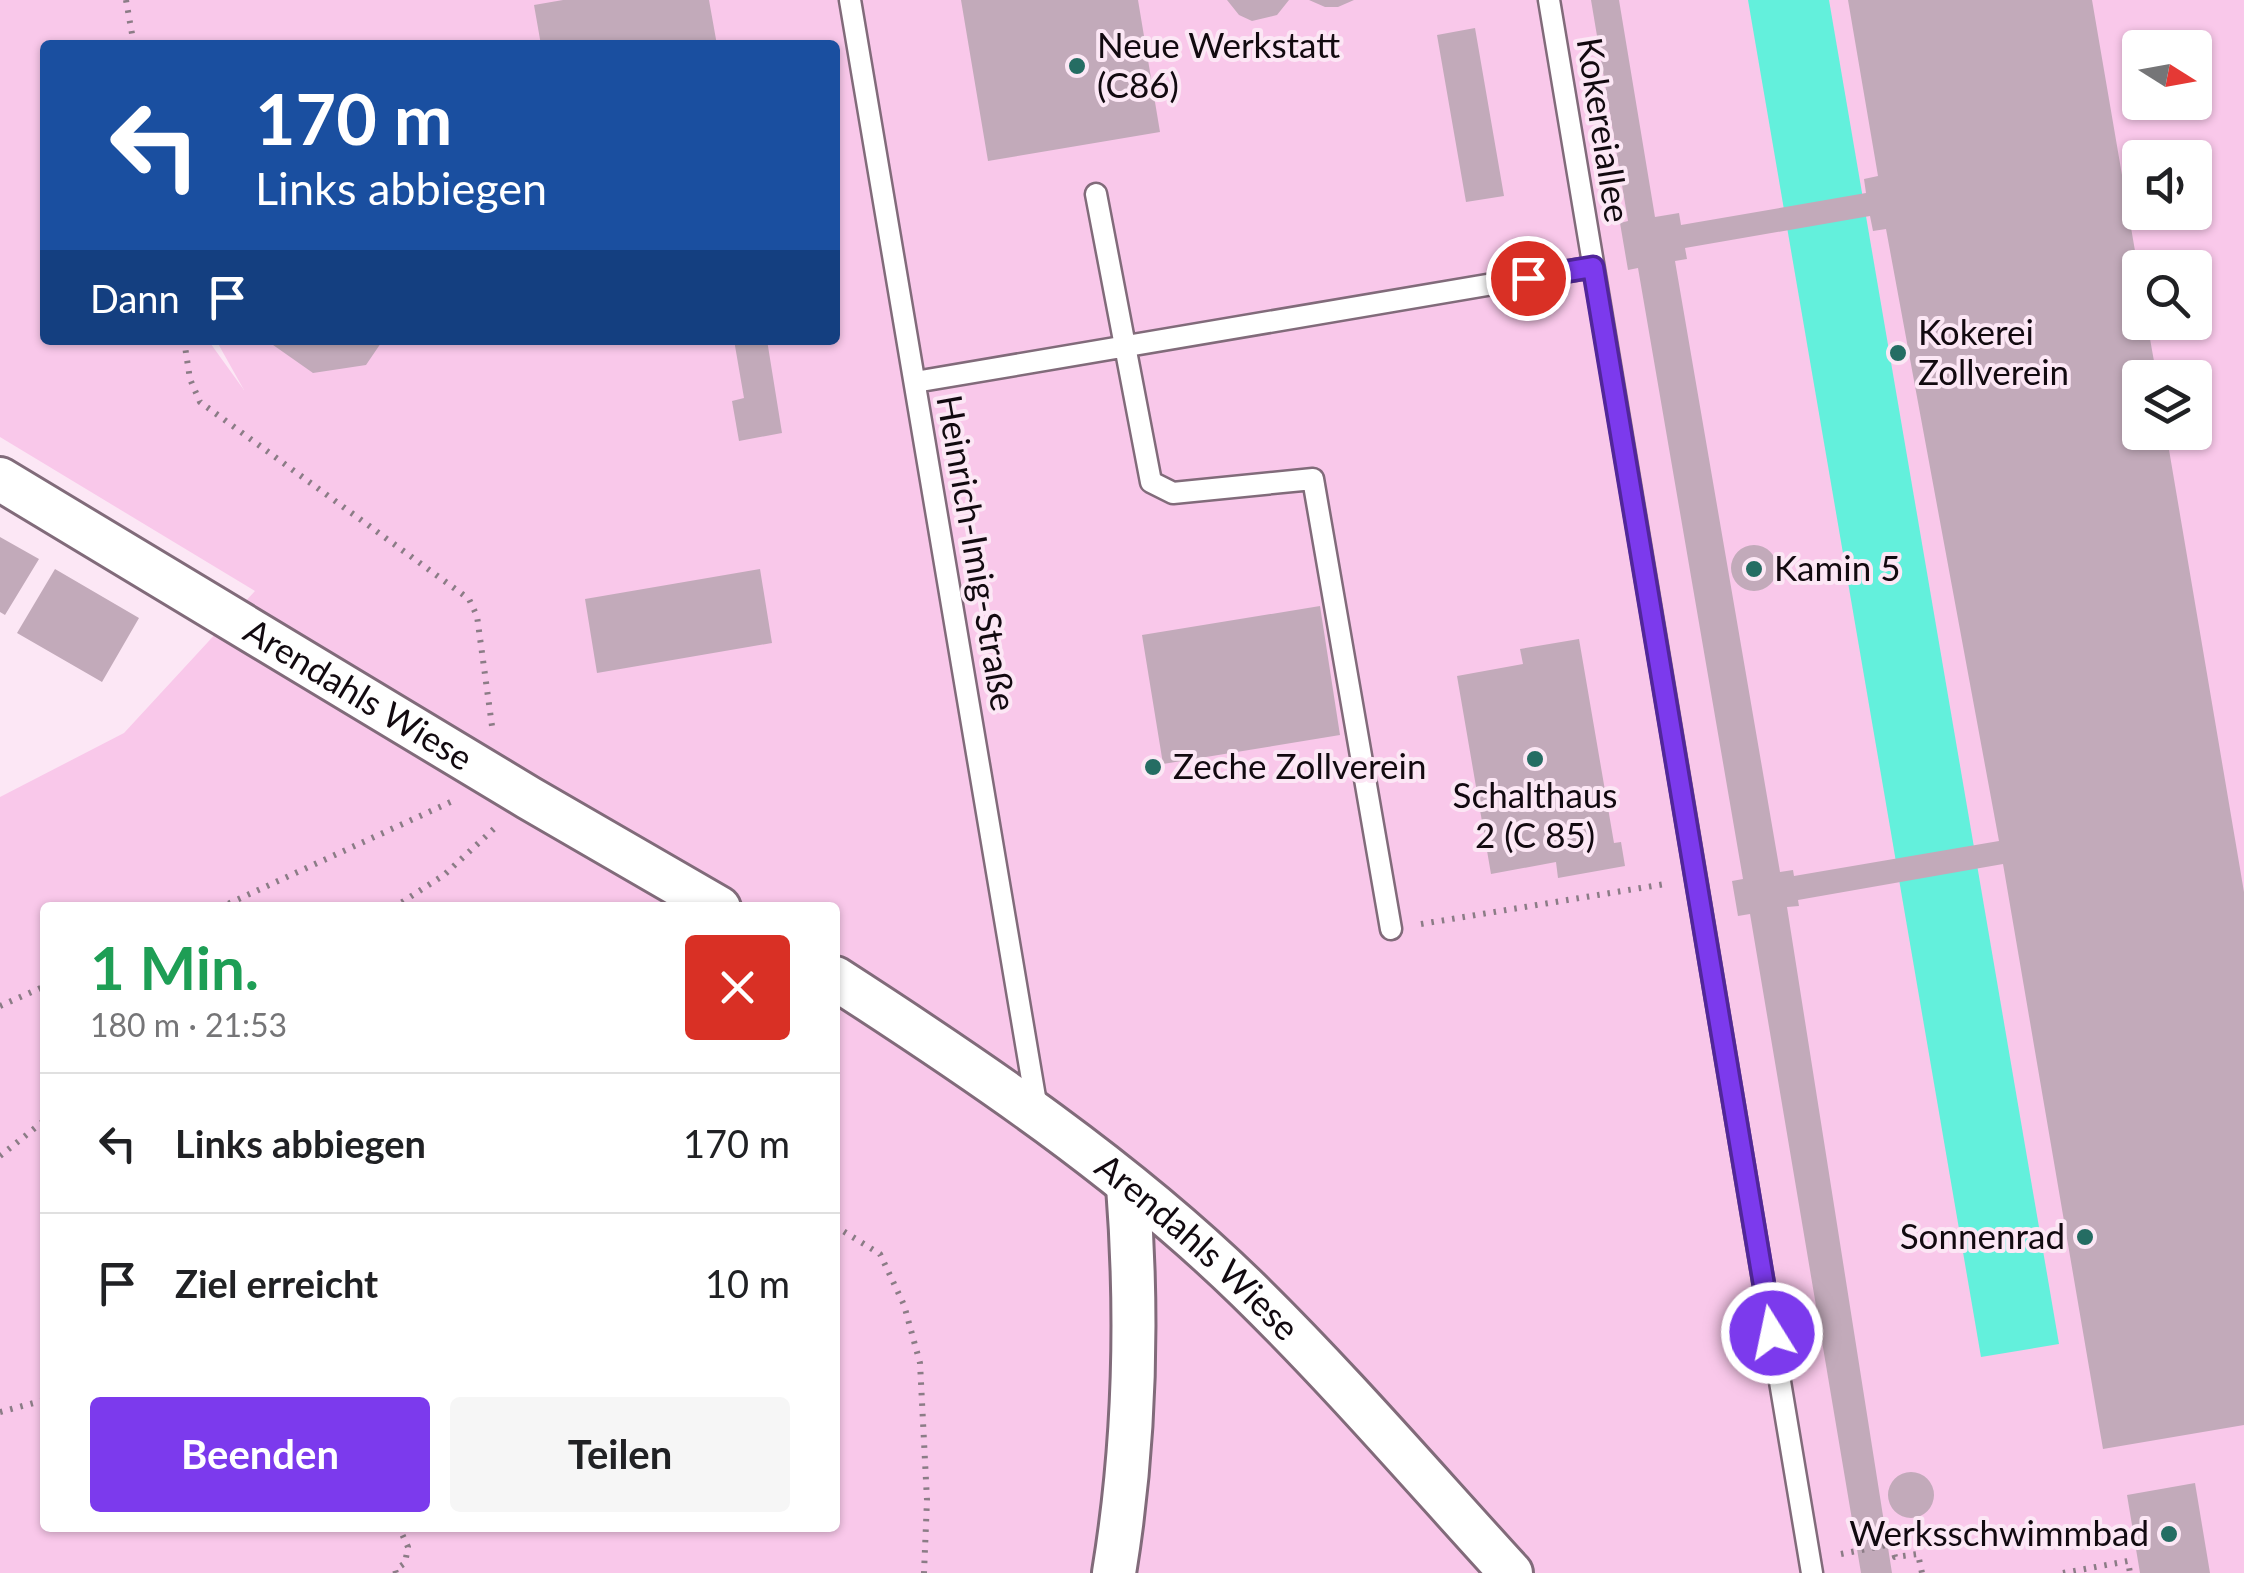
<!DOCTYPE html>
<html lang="de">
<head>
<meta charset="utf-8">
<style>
  :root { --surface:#fff; --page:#f6f6f6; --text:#202124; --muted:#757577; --line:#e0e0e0; --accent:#7c3aed }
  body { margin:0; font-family:Lato,sans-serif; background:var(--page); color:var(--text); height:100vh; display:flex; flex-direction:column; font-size:38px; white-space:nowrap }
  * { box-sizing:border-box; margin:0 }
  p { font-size:32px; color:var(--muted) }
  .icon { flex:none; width:55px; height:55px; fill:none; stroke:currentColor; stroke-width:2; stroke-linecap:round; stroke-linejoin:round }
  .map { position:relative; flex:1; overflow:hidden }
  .side { position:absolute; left:40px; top:902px; width:800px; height:630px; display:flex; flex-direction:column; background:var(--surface); border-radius:10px; box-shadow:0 2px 8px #0004 }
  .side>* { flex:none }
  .top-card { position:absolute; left:40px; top:40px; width:800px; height:305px; border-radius:10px; box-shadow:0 2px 8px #0004; background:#1a4fa0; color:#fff; overflow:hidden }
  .needle { width:65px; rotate:101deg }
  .tools { position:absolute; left:2122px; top:30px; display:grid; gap:20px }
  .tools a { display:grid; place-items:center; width:90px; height:90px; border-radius:10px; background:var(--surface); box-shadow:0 2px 8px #0004; font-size:50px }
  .pin { position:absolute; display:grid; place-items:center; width:85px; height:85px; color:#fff; margin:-42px; border:5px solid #fff; border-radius:50%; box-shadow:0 2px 10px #0007 }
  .me { position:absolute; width:110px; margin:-55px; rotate:350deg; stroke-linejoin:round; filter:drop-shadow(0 0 8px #0008) }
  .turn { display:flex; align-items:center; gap:35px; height:210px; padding:0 50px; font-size:45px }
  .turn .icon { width:130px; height:130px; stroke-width:2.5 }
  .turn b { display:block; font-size:70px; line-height:85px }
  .then { display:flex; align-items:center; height:95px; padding:0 50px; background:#0003; gap:20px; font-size:38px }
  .round { display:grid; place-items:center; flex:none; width:105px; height:105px; border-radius:10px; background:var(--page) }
  .summary { display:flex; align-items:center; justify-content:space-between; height:170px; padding:0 50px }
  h1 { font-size:60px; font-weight:700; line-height:75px; color:#1e9e55 }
  .cta { display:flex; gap:20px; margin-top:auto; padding:20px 50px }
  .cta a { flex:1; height:115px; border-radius:10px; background:var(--accent); color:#fff; font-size:40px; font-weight:700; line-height:115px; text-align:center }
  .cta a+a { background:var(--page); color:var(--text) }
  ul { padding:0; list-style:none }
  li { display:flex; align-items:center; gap:30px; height:140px; padding:0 50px; border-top:2px solid var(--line) }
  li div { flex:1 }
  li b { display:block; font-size:38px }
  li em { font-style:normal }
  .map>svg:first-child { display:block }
  .green { fill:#f9c8ea; fill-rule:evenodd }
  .water { fill:#63f0dc }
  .building { fill:#c2aaba; fill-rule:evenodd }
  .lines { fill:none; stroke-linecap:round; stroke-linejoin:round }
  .service-casing { stroke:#816b7a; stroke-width:25 }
  .minor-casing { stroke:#816b7a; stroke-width:48 }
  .path { stroke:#8b7c86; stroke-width:6; stroke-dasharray:2.5 8; stroke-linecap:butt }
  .service { stroke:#fff; stroke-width:20 }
  .minor { stroke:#fff; stroke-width:42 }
  .route-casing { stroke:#51269a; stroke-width:25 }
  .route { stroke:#7c3aed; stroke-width:18 }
  .poi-dot { fill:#256d63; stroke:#fce7f5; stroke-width:4 }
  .labels { text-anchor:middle; stroke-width:8; stroke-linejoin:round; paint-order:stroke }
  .poi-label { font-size:35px; fill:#120a10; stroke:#fce7f5; text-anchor:start }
  .street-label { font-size:35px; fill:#120a10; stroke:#fce7f5 }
</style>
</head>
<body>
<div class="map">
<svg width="2244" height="1573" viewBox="0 0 2244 1573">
  <rect width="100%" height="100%" fill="#fce7f5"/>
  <path class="green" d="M 0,0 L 2244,0 L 2244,1573 L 0,1573 L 0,797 L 124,733 L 255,591 L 0,437 ZM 45,45 L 835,45 L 835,340 L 216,340 L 244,390 L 208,340 L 45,340 ZM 2140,48 L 2195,48 L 2195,102 L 2140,102 ZM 2140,158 L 2195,158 L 2195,212 L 2140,212 ZM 2140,268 L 2195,268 L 2195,322 L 2140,322 ZM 2140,378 L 2195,378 L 2195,432 L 2140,432 ZM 45,908 L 835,908 L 835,1528 L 45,1528 Z"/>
  <path class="water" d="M 1748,0 L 1829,0 L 2059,1344 L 1981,1357 Z"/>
  <path class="building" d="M 563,0 L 709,0 L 717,45 L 541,45 L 534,5 Z
    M 961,0 L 1138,0 L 1160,132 L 988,161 Z
    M 1227,0 L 1289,0 L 1277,15 L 1252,21 L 1239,15 Z
    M 1309,0 L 1354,0 L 1338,7 L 1325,7 Z
    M 1591,0 L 1619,0 L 1655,217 L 1679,213 L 1681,225 L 1866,193 L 1864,179 L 1878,176 L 1848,0 L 2092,0 L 2140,280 L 2140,322 L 2147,322 L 2157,378 L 2140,378 L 2140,432 L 2166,432 L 2244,892 L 2244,1425 L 2103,1449 L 2003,864 L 1798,900 L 1799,906 L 1787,907 L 1892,1573 L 1861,1573 L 1750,914 L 1738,916 L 1732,881 L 1743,879 L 1638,268 L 1628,270 L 1620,223 L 1628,221 ZM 1870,216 L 1873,231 L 1886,229 L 1999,841 L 1794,876 L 1793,870 L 1780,872 L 1675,261 L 1687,259 L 1685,248 Z
    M 1475,28 L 1504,196 L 1466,202 L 1437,35 Z
    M 266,340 L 383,340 L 366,365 L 313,373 Z
    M 734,340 L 767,340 L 782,433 L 739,441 L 732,401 L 744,398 Z
    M 0,537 L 39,559 L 5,615 L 0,612 Z
    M1731 568a23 23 0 1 1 46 0a23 23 0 1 1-46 0Z
    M 55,569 L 139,618 L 102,682 L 17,633 Z
    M 760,569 L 772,643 L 597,673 L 585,599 Z
    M 1320,606 L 1340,735 L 1163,764 L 1142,635 Z
    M 1579,639 L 1614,843 L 1621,842 L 1625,866 L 1558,878 L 1556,862 L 1491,874 L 1457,676 L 1523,664 L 1520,649 Z
    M1888 1495a23 23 0 1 1 46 0a23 23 0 1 1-46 0Z
    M 2195,1483 L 2210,1573 L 2140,1573 L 2127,1495 Z"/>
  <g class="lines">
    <defs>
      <path id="service" d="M 850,0 L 1037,1109
        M 1549,0 L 1812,1573
        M 1096,194 L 1151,482 L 1173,493 L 1313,479 L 1391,929
        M 915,382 L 1593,267"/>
      <g id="minor">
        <path id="s1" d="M 0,479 L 529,798 L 719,908"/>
        <path id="s2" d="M 835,978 C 979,1071 1124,1169 1247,1289 C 1339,1379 1424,1478 1511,1573"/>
        <path d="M 1114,1573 C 1135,1445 1138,1316 1128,1186"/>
      </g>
    </defs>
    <use href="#service" class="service-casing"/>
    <use href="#minor" class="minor-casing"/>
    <path class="path" d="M 126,0 L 134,45
      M 184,340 L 190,379 L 200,402 L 469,599 L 477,616 L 492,726
      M 219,908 L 455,800
      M 393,908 L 444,875 L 498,825
      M 1421,924 L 1665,884
      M 0,1006 L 45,986
      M 0,1156 L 45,1120
      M 835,1226 L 880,1254 L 904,1305 L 920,1363 L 927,1500 L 924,1573
      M 0,1412 L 45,1400
      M 1841,1554 L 1892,1544 L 1895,1557 L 1918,1554 L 1922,1573
      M 396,1573 L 395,1570 L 405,1563 L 408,1547 L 402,1534 L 404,1528
      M 2063,1573 L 2128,1561 L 2130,1573"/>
    <use href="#service" class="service"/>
    <use href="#minor" class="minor"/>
  </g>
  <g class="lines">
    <defs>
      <path id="route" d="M 1528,278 L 1593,267 L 1772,1333"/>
    </defs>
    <use href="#route" class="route-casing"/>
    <use href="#route" class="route"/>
  </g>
  <g class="poi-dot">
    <circle cx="1077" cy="66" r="10"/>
    <circle cx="1898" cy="353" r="10"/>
    <circle cx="1754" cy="569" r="10"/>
    <circle cx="1535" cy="759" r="10"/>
    <circle cx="1153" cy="767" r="10"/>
    <circle cx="2085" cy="1237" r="10"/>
    <circle cx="2169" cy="1534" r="10"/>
  </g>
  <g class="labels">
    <g class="poi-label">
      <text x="1097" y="58">Neue Werkstatt<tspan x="1097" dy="40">(C86)</tspan></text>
      <text x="1918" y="345">Kokerei<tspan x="1918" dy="40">Zollverein</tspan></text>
      <text x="1774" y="581">Kamin 5</text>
      <text x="1173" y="779">Zeche Zollverein</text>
      <text x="1535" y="808" text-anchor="middle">Schalthaus<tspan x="1535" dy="40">2 (C 85)</tspan></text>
      <text x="2065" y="1249" text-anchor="end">Sonnenrad</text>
      <text x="2149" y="1546" text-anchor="end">Werksschwimmbad</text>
    </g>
    <g class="street-label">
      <text transform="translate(1603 130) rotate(81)" y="12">Kokereiallee</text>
      <text transform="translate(976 553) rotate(80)" y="12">Heinrich-Imig-Straße</text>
      <text dy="12" stroke="none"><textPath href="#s1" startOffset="418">Arendahls Wiese</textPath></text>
      <text dy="12" stroke="none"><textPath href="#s2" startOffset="452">Arendahls Wiese</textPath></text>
    </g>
  </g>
</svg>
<div class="tools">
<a><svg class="needle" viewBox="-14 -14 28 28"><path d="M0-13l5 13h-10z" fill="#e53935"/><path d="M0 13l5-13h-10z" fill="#757577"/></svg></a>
<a><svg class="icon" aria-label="sound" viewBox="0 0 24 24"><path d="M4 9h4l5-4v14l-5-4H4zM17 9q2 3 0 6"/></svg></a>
<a><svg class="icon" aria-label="search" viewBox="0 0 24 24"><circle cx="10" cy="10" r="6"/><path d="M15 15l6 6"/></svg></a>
<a><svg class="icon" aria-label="layers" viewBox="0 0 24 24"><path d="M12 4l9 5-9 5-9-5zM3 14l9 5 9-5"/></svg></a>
</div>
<div class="pin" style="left:1528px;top:278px;background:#d93025"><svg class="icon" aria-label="arrive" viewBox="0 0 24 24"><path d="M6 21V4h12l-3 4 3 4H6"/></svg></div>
<svg class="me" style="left:1772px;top:1333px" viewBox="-20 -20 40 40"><circle r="17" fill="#7c3aed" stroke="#fff" stroke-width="3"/><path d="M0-11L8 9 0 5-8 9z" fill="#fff"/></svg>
<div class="top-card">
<div class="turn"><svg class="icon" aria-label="left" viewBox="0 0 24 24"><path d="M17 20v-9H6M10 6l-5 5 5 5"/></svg><div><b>170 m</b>Links abbiegen</div></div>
<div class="then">Dann<svg class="icon" aria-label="arrive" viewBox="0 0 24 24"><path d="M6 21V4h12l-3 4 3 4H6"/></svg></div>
</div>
<section class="side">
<div class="summary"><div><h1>1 Min.</h1><p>180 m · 21:53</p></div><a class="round" style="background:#d93025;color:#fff"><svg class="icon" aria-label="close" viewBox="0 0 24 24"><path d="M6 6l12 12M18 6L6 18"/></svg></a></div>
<ul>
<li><svg class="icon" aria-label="left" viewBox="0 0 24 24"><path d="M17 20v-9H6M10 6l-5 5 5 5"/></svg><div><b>Links abbiegen</b></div><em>170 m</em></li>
<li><svg class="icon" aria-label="arrive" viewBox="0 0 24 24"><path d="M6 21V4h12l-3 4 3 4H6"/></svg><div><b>Ziel erreicht</b></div><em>10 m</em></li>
</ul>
<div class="cta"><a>Beenden</a><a>Teilen</a></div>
</section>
</div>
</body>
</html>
